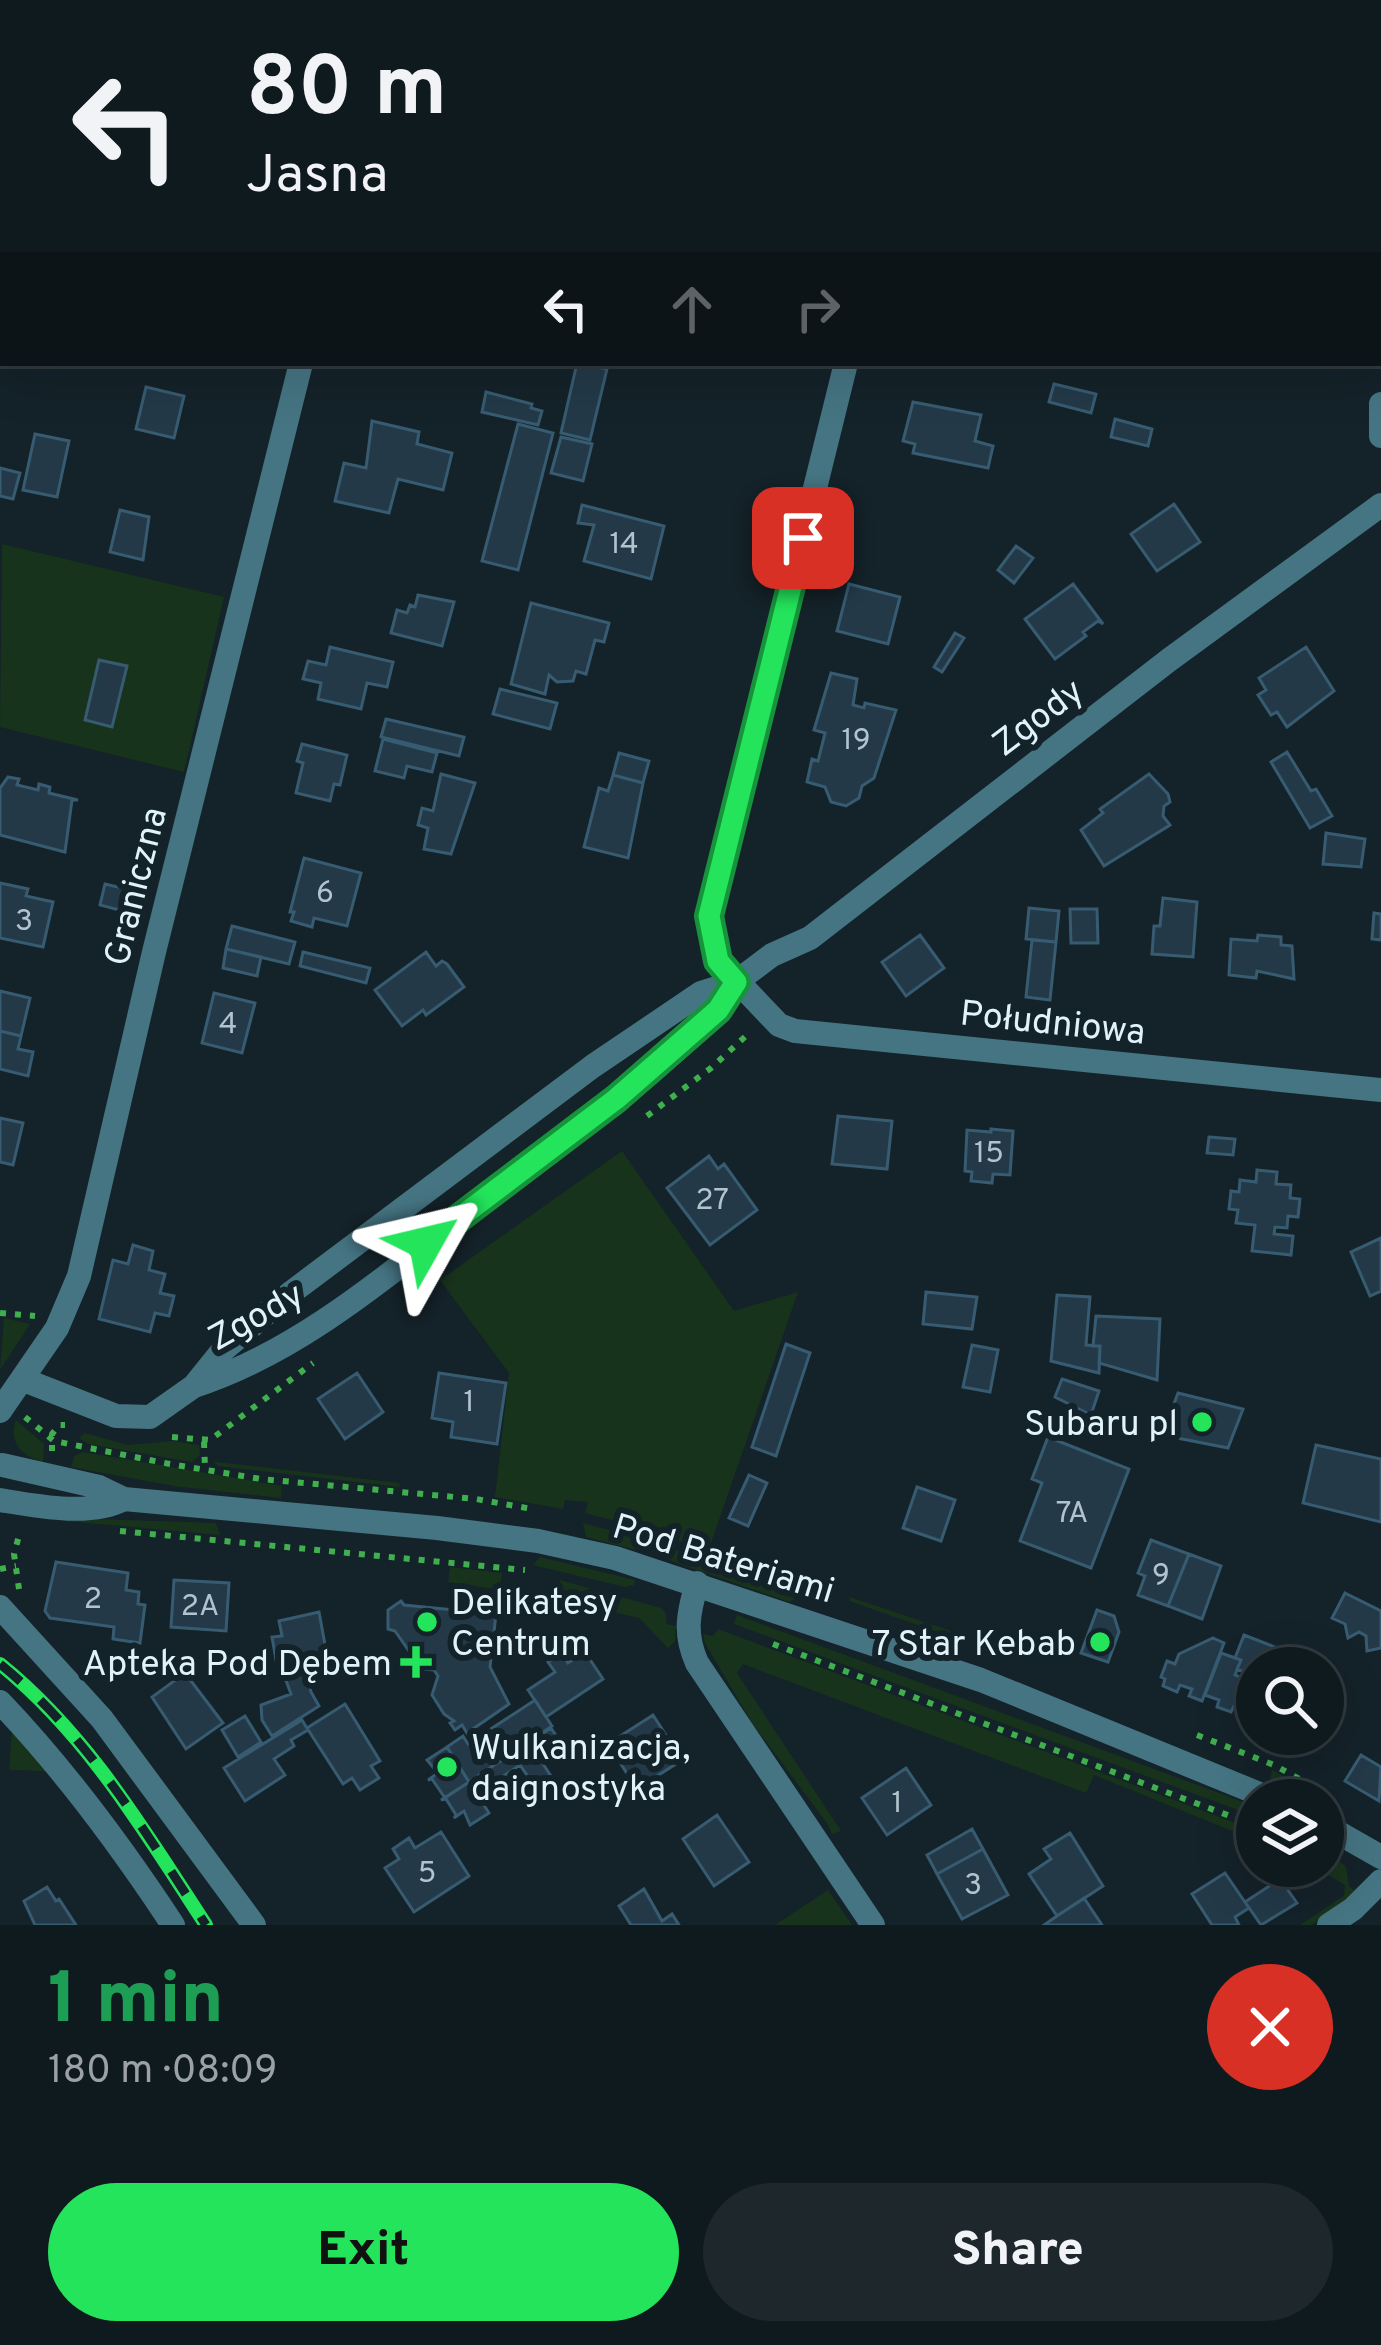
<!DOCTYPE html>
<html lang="en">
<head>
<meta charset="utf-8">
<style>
  :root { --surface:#0f1a1f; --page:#1d272c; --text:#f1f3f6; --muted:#9ba1a4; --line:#2f383d; --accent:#23e45b }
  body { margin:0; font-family:Overpass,sans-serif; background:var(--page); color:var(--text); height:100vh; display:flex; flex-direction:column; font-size:45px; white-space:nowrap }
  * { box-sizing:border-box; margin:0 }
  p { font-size:39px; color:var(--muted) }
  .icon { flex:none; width:66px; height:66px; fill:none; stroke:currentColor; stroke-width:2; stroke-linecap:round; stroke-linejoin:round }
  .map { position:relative; height:1925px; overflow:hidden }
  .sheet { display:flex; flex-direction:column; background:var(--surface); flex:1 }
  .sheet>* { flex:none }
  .guide { position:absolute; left:0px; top:0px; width:1383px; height:366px; box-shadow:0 12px 48px #0002,0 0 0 3px var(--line); background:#0f1a1f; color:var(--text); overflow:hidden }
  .fabs { position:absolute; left:1236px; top:1647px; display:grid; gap:24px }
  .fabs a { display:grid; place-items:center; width:108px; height:108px; border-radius:50%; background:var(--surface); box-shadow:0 12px 48px #0002,0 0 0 3px var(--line); font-size:60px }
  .pin { position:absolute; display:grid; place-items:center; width:102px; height:102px; color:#fff; margin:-51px; border-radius:24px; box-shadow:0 6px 18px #0006 }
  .me { position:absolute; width:132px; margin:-66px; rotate:53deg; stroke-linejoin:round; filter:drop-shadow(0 0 9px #0008) }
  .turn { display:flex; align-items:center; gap:42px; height:252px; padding:0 48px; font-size:54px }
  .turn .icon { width:156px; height:156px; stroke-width:2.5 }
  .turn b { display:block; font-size:84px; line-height:102px }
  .lanes { display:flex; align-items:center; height:114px; padding:0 48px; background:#0003; justify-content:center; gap:60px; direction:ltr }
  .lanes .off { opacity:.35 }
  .round { display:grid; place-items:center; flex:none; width:126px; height:126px; border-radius:63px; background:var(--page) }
  .overview { display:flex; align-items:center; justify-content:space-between; height:204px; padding:0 48px }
  h1 { font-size:72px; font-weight:800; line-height:90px; color:#1e9e55 }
  .action { display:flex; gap:24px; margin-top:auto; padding:24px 48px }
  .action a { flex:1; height:138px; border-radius:72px; background:var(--accent); color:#111; font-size:48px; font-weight:800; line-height:138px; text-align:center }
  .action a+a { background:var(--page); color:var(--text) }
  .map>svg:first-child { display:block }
  .green { fill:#18331c }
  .building { fill:#233948; stroke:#375b71; stroke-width:3 }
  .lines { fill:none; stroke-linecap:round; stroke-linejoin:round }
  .path { stroke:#40af4e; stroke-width:6; stroke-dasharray:6 9; stroke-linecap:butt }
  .minor { stroke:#457482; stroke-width:24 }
  .tertiary { stroke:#457482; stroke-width:24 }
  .rail-casing { stroke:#23e45b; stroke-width:14 }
  .rail { stroke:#142229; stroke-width:9; stroke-dasharray:27; stroke-linecap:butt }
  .route-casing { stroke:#17943b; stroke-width:30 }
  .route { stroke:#23e45b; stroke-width:21 }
  .poi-dot { fill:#23e45b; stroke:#142229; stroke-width:4.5 }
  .labels { text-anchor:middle; stroke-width:12; stroke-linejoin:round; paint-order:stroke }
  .number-label { font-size:30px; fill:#b1c4ce }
  .street-label { font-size:36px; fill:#e0f3fb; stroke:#142229 }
  .poi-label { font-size:36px; fill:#e0f3fb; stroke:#142229; text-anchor:end }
</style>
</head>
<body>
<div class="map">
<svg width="1381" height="1925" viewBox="0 0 1381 1925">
  <rect width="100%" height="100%" fill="#142229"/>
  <path class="green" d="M 2,544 L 224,597 L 184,772 L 0,727 Z
    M 622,1151 L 734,1311 L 798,1292 L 710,1546 L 801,1583 L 672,1539 L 673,1533 L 649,1524 L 646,1529 L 585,1513 L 588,1502 L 565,1500 L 563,1509 L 495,1497 L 509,1373 L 440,1280 Z
    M 4,1318 L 30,1324 L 0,1370 Z
    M 16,1420 L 44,1444 L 43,1462 C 22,1456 8,1442 16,1420 Z
    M 85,1433 L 128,1445 L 172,1441 L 199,1445 L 200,1455 L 192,1462 L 88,1444 L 79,1438 Z
    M 83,1452 L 282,1486 L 281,1498 L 174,1486 L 71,1467 L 74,1456 Z
    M 214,1462 L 217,1462 L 400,1483 L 399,1487 L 218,1466 Z
    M 66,1518 L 216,1523 L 220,1535 L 66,1521 Z
    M 583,1523 L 643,1539 L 644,1552 L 586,1537 Z
    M 670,1548 L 798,1592 L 795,1599 L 789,1602 L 663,1558 Z
    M 540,1557 L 635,1580 L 634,1585 L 625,1587 L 533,1565 Z
    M 450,1567 L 502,1573 L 500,1590 L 448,1582 Z
    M 560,1580 L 661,1608 L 666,1613 L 666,1624 L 676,1626 L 675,1641 L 668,1648 L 639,1618 L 557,1599 Z
    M 850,1597 L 951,1631 L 957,1634 L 955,1638 L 849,1601 Z
    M 737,1615 L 1230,1797 L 1257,1808 L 1257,1817 L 734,1624 Z
    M 718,1629 L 1246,1827 L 1257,1827 L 1257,1841 L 1094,1775 L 1086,1793 L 743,1664 L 737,1673 L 841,1831 L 832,1834 L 827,1823 L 752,1723 L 705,1643 L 703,1634 L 713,1636 Z
    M 12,1732 L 48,1771 L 9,1770 Z
    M 1272,1770 L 1340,1806 L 1340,1816 L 1323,1807 L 1323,1800 L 1309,1800 L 1270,1782 Z
    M 1323,1851 L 1346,1866 L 1349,1886 L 1357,1893 L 1312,1925 L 1300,1925 L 1344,1896 L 1345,1885 L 1313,1866 L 1323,1866 Z
    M 828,1890 L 852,1925 L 775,1925 Z"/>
  <path class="building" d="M 711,0 L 771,0 L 710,3 Z
    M 984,0 L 1037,0 L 984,3 Z
    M 0,22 L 3,23 L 3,92 L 0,91 Z
    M 577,363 L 607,369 L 590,440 L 561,433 Z
    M 1054,384 L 1096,394 L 1091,413 L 1049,402 Z
    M 146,387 L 184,396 L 174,438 L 136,429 Z
    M 486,392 L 532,404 L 531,408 L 542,411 L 538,425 L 482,412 Z
    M 913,402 L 981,415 L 975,441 L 993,446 L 988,468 L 913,453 L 915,444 L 903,441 Z
    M 1115,419 L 1152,429 L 1148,446 L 1111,437 Z
    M 372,421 L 419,432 L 417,444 L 452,453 L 443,490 L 398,479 L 389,513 L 335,501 L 344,463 L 366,468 Z
    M 518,424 L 553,433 L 518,570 L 482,561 Z
    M 35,434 L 69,441 L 57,497 L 23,490 Z
    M 561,437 L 592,444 L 583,481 L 551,473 Z
    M 0,468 L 20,473 L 13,499 L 0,496 Z
    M 1174,504 L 1200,542 L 1157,571 L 1131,534 Z
    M 582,505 L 664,526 L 651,579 L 584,561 L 594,525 L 578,523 Z
    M 120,510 L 149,517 L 143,560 L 110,552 Z
    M 1016,546 L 1033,558 L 1014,583 L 998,570 Z
    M 849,584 L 900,597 L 888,644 L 837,631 Z
    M 1073,584 L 1103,624 L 1098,621 L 1083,632 L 1086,636 L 1055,659 L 1025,619 Z
    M 418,595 L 454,602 L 442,646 L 391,633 L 397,610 L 407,613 L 410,605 L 415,607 Z
    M 531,603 L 609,623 L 604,642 L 595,640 L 586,674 L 576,671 L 573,681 L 557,682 L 549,675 L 545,694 L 511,684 Z
    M 955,633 L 964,638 L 942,672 L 934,667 Z
    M 330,647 L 393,662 L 387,687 L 367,683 L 361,709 L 318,699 L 321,683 L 303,679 L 308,661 L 326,665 Z
    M 1306,647 L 1334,691 L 1287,727 L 1277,712 L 1271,715 L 1258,695 L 1266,690 L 1259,678 Z
    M 99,660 L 127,666 L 112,727 L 85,720 Z
    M 831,673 L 857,679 L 853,705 L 864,708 L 865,703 L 896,710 L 874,778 L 862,786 L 859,798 L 846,806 L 831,802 L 825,787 L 807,782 L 812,759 L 818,761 L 825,733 L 814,730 Z
    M 500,689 L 557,703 L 550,729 L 493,714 Z
    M 386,719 L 464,737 L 459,756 L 381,737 Z
    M 383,739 L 437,753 L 432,772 L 407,766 L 404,778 L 375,771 Z
    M 302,744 L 347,755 L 340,785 L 334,784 L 330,801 L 296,793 L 303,763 L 297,761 Z
    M 1287,752 L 1311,791 L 1316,789 L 1332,816 L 1310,828 L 1271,762 Z
    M 619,753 L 649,761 L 643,783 L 613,775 Z
    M 441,774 L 475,783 L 451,854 L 424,849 L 428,828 L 418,825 L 422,808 L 433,811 Z
    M 1149,774 L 1168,794 L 1170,802 L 1164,806 L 1163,816 L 1170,825 L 1104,866 L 1081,830 L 1103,813 L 1100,809 Z
    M 613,775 L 643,783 L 628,858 L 584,847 L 599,788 L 608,791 Z
    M 8,777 L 19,779 L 17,785 L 38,790 L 39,784 L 50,787 L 49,793 L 78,800 L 72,800 L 65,852 L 0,835 L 0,788 Z
    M 1326,833 L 1365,839 L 1361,867 L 1323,864 Z
    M 304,858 L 361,873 L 347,926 L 314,918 L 312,927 L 291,921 L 294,912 L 290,912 Z
    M 0,883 L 28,889 L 26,896 L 53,902 L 43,947 L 0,938 Z
    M 105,884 L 135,891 L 130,913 L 100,905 Z
    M 1163,898 L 1197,902 L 1193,957 L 1152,954 L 1154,926 L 1160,926 Z
    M 1029,908 L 1059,911 L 1056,942 L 1026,939 Z
    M 1070,909 L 1097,909 L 1098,943 L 1071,943 Z
    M 1374,913 L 1381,914 L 1381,940 L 1372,939 Z
    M 232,926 L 295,942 L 289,964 L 226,949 Z
    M 920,935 L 944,968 L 906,996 L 882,962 Z
    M 1258,935 L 1281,937 L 1281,945 L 1292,946 L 1294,979 L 1257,971 L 1256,978 L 1229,975 L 1231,939 L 1257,941 Z
    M 1032,940 L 1056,942 L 1050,1000 L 1026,997 Z
    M 226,949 L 261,957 L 257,976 L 223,968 Z
    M 303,952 L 370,968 L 366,983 L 300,966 Z
    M 426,952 L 436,966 L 442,961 L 447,964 L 464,987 L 426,1015 L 423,1010 L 402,1026 L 375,990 Z
    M 0,991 L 30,998 L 21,1036 L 0,1031 Z
    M 214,993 L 255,1003 L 242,1053 L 202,1043 Z
    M 0,1031 L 21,1036 L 18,1049 L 33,1052 L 28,1076 L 0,1069 Z
    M 838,1116 L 892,1121 L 887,1169 L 832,1164 Z
    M 0,1118 L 23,1123 L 13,1165 L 0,1162 Z
    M 991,1129 L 1013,1131 L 1010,1175 L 993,1174 L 992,1183 L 971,1181 L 972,1172 L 965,1171 L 967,1130 L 991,1132 Z
    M 1209,1137 L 1235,1139 L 1233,1155 L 1207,1153 Z
    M 709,1156 L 718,1169 L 724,1164 L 757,1210 L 710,1245 L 667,1188 Z
    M 1257,1170 L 1277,1172 L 1276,1184 L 1291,1185 L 1290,1198 L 1300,1199 L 1298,1217 L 1288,1216 L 1287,1228 L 1275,1227 L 1274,1234 L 1293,1236 L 1291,1255 L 1252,1251 L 1255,1225 L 1236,1223 L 1238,1210 L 1229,1209 L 1231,1191 L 1239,1192 L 1240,1180 L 1256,1182 Z
    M 1381,1238 L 1381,1291 L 1370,1296 L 1351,1252 Z
    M 133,1245 L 153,1251 L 149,1270 L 165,1274 L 160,1293 L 174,1296 L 169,1316 L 155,1313 L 150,1332 L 99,1319 L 113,1260 L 128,1264 Z
    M 926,1292 L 977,1297 L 972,1329 L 923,1324 Z
    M 1057,1295 L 1090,1297 L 1086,1345 L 1100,1346 L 1099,1373 L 1051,1361 Z
    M 1096,1316 L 1160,1319 L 1157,1380 L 1099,1363 L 1100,1346 L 1093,1346 Z
    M 786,1344 L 810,1353 L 776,1456 L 752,1447 Z
    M 972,1345 L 998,1350 L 990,1392 L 963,1387 Z
    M 357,1373 L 383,1412 L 345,1439 L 318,1399 Z
    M 439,1373 L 506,1383 L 497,1444 L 451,1437 L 453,1422 L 432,1418 Z
    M 1062,1379 L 1099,1391 L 1091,1415 L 1055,1397 Z
    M 1178,1393 L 1243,1409 L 1228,1448 L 1162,1435 Z
    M 1048,1437 L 1129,1469 L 1091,1568 L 1020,1541 L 1042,1483 L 1032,1479 Z
    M 1316,1445 L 1381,1459 L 1381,1522 L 1303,1503 Z
    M 749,1475 L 767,1483 L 748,1526 L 729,1518 Z
    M 917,1487 L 955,1500 L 941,1541 L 903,1528 Z
    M 1151,1540 L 1189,1554 L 1168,1606 L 1138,1595 L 1145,1576 L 1138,1573 Z
    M 1189,1554 L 1221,1566 L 1202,1619 L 1168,1606 Z
    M 56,1562 L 128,1573 L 126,1590 L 139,1592 L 138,1604 L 145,1605 L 140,1643 L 113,1639 L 114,1627 L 50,1618 L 45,1611 Z
    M 174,1580 L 229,1583 L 226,1631 L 171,1627 Z
    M 1345,1593 L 1381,1611 L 1381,1648 L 1367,1651 L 1366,1636 L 1359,1632 L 1348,1638 L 1345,1624 L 1332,1618 Z
    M 401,1601 L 404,1605 L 496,1614 L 490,1667 L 509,1704 L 467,1733 L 462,1725 L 455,1730 L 450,1723 L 454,1721 L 444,1714 L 432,1695 L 438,1676 L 434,1670 L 414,1668 L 408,1659 L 411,1654 L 395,1631 L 388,1629 L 388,1610 Z
    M 1097,1610 L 1114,1616 L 1119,1632 L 1108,1662 L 1081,1653 Z
    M 319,1612 L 328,1661 L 278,1671 L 272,1637 L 282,1636 L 279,1621 Z
    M 1244,1635 L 1290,1653 L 1284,1668 L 1257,1668 L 1257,1676 L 1237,1669 L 1241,1660 L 1235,1658 Z
    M 1213,1638 L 1224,1643 L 1202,1701 L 1189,1696 L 1192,1689 L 1180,1685 L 1177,1692 L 1163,1686 L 1165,1679 L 1161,1677 L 1167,1661 L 1175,1664 L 1179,1654 Z
    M 585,1652 L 603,1679 L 546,1717 L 528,1690 L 555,1672 L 548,1662 L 561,1653 L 568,1663 Z
    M 1221,1653 L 1241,1660 L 1235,1675 L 1257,1684 L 1257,1722 L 1245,1717 L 1247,1711 L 1234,1706 L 1231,1712 L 1217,1707 L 1219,1700 L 1205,1695 Z
    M 306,1665 L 311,1692 L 319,1706 L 272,1736 L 262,1720 L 261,1705 L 291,1694 L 282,1670 Z
    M 185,1673 L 223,1723 L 186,1749 L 152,1697 Z
    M 535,1700 L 552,1726 L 469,1782 L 447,1747 L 463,1736 L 468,1744 Z
    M 345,1704 L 380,1761 L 371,1766 L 379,1778 L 360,1790 L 352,1778 L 343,1784 L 307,1728 Z
    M 653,1715 L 682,1760 L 637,1789 L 608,1744 Z
    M 245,1716 L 261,1742 L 238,1757 L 222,1730 Z
    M 302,1720 L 308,1730 L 291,1740 L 294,1746 L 274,1759 L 285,1775 L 245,1801 L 224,1768 Z
    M 551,1728 L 563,1746 L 541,1761 L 551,1776 L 535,1787 L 520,1765 L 487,1787 L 479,1775 Z
    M 447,1747 L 469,1782 L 445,1798 L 432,1779 L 428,1780 L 438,1773 L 427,1760 Z
    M 1361,1755 L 1381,1767 L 1379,1801 L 1345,1781 Z
    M 906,1768 L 931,1805 L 887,1835 L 862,1798 Z
    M 469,1782 L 489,1813 L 470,1825 L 464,1811 L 454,1818 L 456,1815 L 446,1799 L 441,1800 Z
    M 717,1815 L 749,1862 L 714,1886 L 683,1839 Z
    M 972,1829 L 983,1849 L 937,1874 L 927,1855 Z
    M 441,1832 L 469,1876 L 414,1912 L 385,1868 L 399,1859 L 393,1849 L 409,1838 L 415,1848 Z
    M 1070,1833 L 1103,1886 L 1057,1916 L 1029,1874 L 1051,1859 L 1044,1849 Z
    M 983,1849 L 1008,1895 L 962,1919 L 937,1874 Z
    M 1225,1873 L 1249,1908 L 1235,1917 L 1239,1925 L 1212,1925 L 1192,1894 Z
    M 1280,1879 L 1297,1903 L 1261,1925 L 1245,1902 Z
    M 47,1887 L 56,1901 L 59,1899 L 76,1925 L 35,1925 L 24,1901 Z
    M 644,1889 L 662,1921 L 672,1914 L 679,1925 L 631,1925 L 619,1906 Z
    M 1084,1898 L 1102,1925 L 1044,1925 L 1057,1916 Z"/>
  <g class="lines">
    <path class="path" d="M 647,1116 L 711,1068 L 748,1034
      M 0,1313 L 35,1316
      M 25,1417 L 54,1441 L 170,1464 L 261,1479 L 476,1499 L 532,1509
      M 172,1437 L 210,1440 L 313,1363
      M 204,1442 L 205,1468
      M 52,1451 L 52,1434 L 59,1425 L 65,1425
      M 120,1531 L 525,1570
      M 0,1569 L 16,1566
      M 19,1589 L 14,1554 L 20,1532
      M 773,1644 L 1238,1819
      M 1197,1735 L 1274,1765 L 1332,1797"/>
    <path class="minor" d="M 1327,0 L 1339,3
      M 388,3 L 389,0
      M 933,3 L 934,0
      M 1380,13 L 1381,13
      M 846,363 L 709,916 L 718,961 L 779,1025 L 795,1031 L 1381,1090
      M 1381,404 L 1381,436
      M 24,1380 L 116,1416 L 150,1417 L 194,1386 L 223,1350 L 292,1292 L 593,1066 L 701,993 L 736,982 L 772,955 L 810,938 L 1169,660 L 1381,505
      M 194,1386 C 312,1348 411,1254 508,1181 C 577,1129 691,1053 736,982
      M 0,1411 L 57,1328 L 79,1276 L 154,952 L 301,363
      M 697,1583 C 688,1614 684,1634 697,1663 L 873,1925
      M 0,1607 L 102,1719 L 254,1925
      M 0,1702 C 65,1770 121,1846 173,1925
      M 1329,1925 L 1353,1909 L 1381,1881"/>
    <path class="tertiary" d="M 2,1465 L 99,1487 L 124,1499
      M 0,1500 C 36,1506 91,1517 124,1499 L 437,1528 L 538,1541 L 615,1558 L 981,1680 L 1274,1800
      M 1323,1824 L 1381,1857"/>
    <defs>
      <path id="rail" d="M 0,1664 C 88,1735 145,1832 206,1925"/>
    </defs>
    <use href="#rail" class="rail-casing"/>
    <use href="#rail" class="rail"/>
  </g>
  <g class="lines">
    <defs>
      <path id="route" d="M 426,1243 L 616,1099 L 718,1010 L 736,982 L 718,961 L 709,916 L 803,538"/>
    </defs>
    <use href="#route" class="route-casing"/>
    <use href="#route" class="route"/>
  </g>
  <g class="poi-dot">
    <circle cx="1202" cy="1422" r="12"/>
    <circle cx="427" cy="1622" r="12"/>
    <circle cx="1100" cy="1642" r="12"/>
    <path d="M410 1644h12v12h12v12h-12v12h-12v-12h-12v-12h12z"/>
    <circle cx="447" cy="1767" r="12"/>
  </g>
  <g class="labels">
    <g class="number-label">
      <text x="624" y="553">14</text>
      <text x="856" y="749">19</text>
      <text x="325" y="902">6</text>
      <text x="24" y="930">3</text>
      <text x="228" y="1033">4</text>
      <text x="989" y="1162">15</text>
      <text x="712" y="1209">27</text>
      <text x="469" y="1411">1</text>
      <text x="1072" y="1522">7A</text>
      <text x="1161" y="1584">9</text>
      <text x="93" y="1608">2</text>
      <text x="200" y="1615">2A</text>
      <text x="897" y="1812">1</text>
      <text x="427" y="1882">5</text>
      <text x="973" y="1894">3</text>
    </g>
    <g class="street-label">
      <text transform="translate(1037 716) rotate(-37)" y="13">Zgody</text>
      <text transform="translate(134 886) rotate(-76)" y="13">Graniczna</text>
      <text transform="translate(1053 1021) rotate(6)" y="13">Południowa</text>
      <text transform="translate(255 1315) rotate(-29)" y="13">Zgody</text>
      <text transform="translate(724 1557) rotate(17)" y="13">Pod Bateriami</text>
    </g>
    <g class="poi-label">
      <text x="1178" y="1435">Subaru pl</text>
      <text x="451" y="1614" text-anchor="start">Delikatesy<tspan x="451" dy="41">Centrum</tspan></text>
      <text x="1076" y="1655">7 Star Kebab</text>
      <text x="392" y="1675">Apteka Pod Dębem</text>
      <text x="471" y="1759" text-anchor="start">Wulkanizacja,<tspan x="471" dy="41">daignostyka</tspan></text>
    </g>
  </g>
</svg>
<div class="fabs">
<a><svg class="icon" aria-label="search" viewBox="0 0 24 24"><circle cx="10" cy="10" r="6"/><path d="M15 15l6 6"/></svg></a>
<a><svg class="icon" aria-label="layers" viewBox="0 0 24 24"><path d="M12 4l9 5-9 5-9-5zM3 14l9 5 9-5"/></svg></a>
</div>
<div class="pin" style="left:803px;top:538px;background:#d93025"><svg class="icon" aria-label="arrive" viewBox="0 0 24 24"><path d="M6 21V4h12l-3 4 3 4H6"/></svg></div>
<svg class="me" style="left:426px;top:1243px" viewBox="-20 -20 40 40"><path d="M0-17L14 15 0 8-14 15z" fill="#23e45b" stroke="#fff" stroke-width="4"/></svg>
<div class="guide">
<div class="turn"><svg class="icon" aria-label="left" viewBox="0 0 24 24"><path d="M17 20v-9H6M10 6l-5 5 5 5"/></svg><div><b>80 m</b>Jasna</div></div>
<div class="lanes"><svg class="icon" aria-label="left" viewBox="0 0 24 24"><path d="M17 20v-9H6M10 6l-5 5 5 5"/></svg><svg class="icon off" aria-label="ahead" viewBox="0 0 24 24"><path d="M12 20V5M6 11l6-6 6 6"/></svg><svg class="icon off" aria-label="right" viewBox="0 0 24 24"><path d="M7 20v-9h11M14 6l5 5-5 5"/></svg></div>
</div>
</div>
<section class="sheet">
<div class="overview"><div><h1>1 min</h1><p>180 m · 08:09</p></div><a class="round" style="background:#d93025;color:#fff"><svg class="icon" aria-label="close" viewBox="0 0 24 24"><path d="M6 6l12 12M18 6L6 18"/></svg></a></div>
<div class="action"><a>Exit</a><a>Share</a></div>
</section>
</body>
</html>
